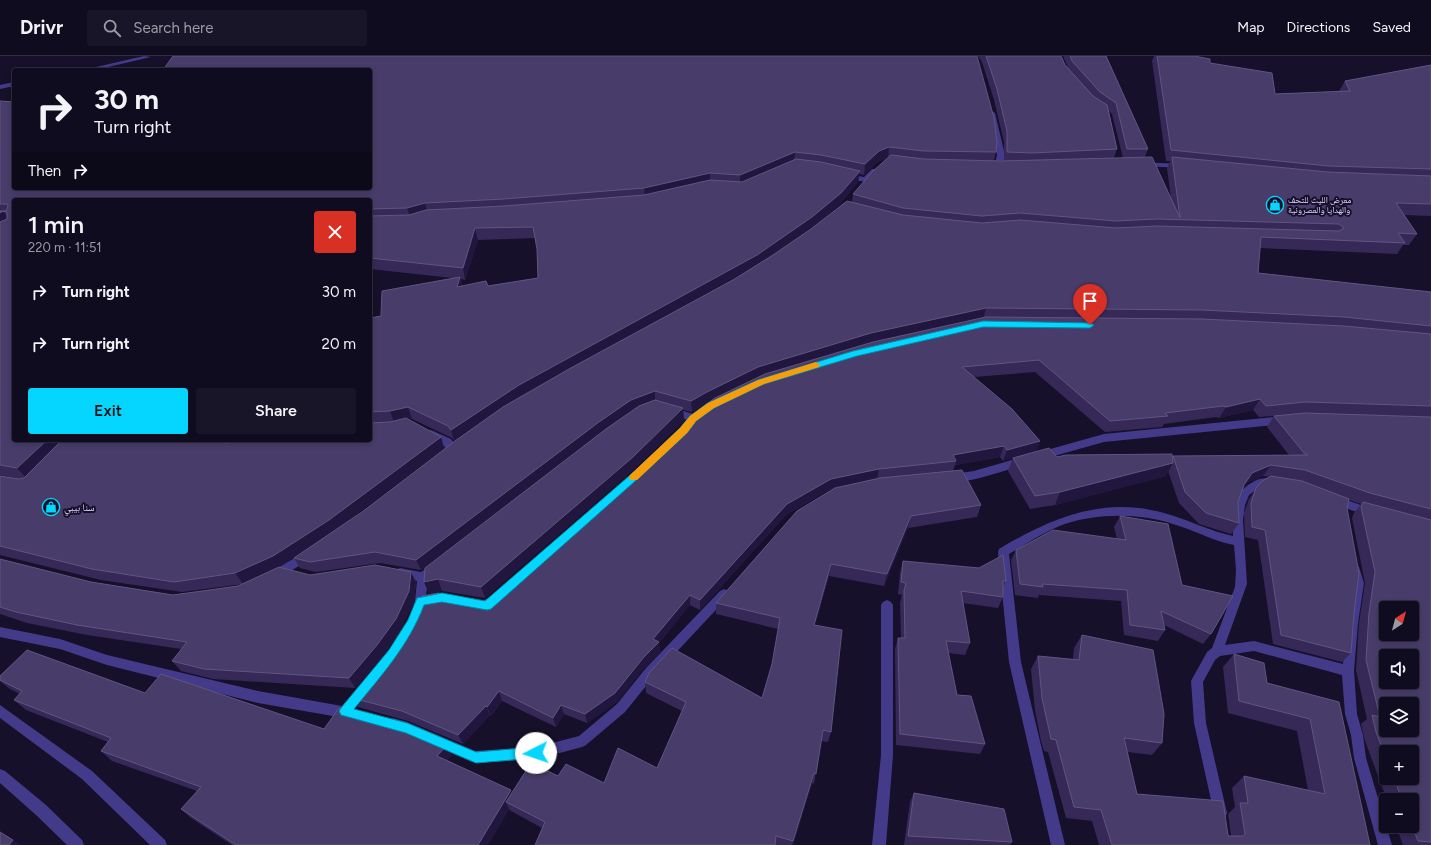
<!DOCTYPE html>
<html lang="en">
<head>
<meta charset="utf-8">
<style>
  :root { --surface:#100c20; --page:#191529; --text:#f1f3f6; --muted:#9c9ba5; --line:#302c3e; --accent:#05d6ff }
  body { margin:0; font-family:Figtree,"Noto Naskh Arabic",sans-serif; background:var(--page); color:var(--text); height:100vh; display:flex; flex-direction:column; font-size:15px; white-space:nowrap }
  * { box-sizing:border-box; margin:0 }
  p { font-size:13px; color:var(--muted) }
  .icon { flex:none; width:22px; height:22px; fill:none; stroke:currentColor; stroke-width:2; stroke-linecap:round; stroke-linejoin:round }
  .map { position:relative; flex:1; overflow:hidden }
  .sheet { position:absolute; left:12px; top:142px; width:360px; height:244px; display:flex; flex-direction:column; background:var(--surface); border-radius:4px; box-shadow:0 2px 6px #0003,0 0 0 1px var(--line) }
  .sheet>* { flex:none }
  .banner { position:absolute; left:12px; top:12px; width:360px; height:122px; border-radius:4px; box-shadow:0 2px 6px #0003,0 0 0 1px var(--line); background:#100c20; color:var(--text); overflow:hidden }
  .needle { width:26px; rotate:36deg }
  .tools { position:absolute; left:1379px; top:545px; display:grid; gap:8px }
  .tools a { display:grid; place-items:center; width:40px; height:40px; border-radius:4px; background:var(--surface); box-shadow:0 2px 6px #0003,0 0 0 1px var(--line); font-size:20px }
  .pin { position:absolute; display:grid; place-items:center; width:34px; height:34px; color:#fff; margin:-41px -17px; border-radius:50% 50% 50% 0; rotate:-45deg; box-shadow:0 0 4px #0007 }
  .pin .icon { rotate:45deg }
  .me { position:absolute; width:44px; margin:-22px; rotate:266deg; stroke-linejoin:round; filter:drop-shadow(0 0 3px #0008) }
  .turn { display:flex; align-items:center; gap:14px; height:84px; padding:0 16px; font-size:18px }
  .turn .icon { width:52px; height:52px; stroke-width:2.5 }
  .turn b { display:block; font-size:28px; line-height:34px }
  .then { display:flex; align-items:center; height:38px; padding:0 16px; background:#0003; gap:8px; font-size:15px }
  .round { display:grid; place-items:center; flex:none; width:42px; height:42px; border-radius:4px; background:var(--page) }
  .summary { display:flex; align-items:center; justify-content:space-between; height:68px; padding:0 16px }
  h1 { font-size:24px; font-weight:600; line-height:30px }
  .primary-button { display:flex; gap:8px; margin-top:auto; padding:8px 16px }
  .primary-button a { flex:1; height:46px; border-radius:4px; background:var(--accent); color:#111; font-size:16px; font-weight:600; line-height:46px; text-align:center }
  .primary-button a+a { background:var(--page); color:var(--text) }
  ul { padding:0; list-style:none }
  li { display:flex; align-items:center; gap:12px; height:52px; padding:0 16px }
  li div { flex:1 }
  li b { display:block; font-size:15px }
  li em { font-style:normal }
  header { display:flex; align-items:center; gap:24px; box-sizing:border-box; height:56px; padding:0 20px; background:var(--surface); border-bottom:1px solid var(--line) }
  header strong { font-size:19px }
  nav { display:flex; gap:22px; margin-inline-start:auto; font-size:14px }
  .search { width:280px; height:36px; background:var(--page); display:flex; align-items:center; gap:10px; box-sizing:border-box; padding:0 14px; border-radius:4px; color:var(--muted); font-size:15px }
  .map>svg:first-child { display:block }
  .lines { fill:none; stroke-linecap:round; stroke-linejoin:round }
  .minor { fill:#433b89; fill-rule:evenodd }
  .wall { fill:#362958; fill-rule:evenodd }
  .shaded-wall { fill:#21173e }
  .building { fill:#483c6a; stroke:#605581; fill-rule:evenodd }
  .route { fill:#05d6ff; stroke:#038ba6 }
  .slow { fill:#f59e0b }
  .labels { text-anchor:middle; stroke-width:4; stroke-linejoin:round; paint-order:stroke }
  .far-poi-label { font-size:9px; fill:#e0d9ff; stroke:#16102a; text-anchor:start }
  .poi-label { font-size:10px; fill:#e0d9ff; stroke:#16102a; text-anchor:start }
</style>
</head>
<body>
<header>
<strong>Drivr</strong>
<div class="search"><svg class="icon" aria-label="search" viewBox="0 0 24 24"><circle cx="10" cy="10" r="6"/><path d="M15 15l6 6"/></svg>Search here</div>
<nav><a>Map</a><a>Directions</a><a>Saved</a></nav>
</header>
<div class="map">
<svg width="1431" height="789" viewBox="0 0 1431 789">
  <rect width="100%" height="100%" fill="#16102a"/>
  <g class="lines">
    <path class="minor" d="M 144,0 L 151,1 L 95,14 L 83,14 Z
      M 14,26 L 14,30 L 0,33 L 0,29 Z
      M 992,55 L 995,57 L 1005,99 L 1002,112 L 998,114 L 994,112 L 997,99 L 989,57 Z
      M 1139,106 L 1182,108 L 1186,110 L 1182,112 L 1142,110 L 1139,110 Z
      M 872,113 L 878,113 L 879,115 L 869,126 L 866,126 L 842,122 L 841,120 L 845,118 L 864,121 Z
      M 671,351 L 696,359 L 698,362 L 693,366 L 668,357 L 666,355 L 668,353 Z
      M 1284,360 L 1289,364 L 1284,368 L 1104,386 L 1040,404 L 1036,403 L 1035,400 L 1036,397 L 1104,378 Z
      M 431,374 L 451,383 L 458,393 L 457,396 L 449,396 L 443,389 L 428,381 L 426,378 L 428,375 Z
      M 1022,401 L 1026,402 L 1027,405 L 1026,408 C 1009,413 963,430 948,425 L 947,422 L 948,419 L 974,415 Z
      M 1274,421 L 1278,422 L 1279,425 L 1278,428 L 1259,432 L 1249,439 L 1245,449 L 1243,464 L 1247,528 L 1225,589 L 1254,585 L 1343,608 L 1346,567 L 1352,527 L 1349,514 L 1351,511 L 1355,509 L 1359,511 L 1364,527 L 1358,567 L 1354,615 L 1357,658 L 1363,679 L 1366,702 L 1392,789 L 1378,789 L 1354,702 L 1351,679 L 1345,658 L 1342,619 L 1254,595 L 1220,600 L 1215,604 L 1203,626 L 1206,667 L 1227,757 L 1225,762 L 1220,764 L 1215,762 L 1194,667 L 1191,625 L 1207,596 L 1212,592 L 1235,531 L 1236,514 L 1234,489 C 1213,485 1194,474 1173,468 C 1139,457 1097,457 1062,469 C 1044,476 1026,488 1009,498 L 1021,606 L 1065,789 L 1051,789 L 1009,606 L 998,496 L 999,493 C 1051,462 1102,440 1164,457 C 1187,463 1209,475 1233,480 C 1232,460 1232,436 1253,426 C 1259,422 1267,422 1274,421 Z
      M 1335,440 L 1375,454 L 1376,457 L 1375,460 L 1371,461 L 1331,447 L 1330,444 L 1331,441 Z
      M 308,494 L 312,496 L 313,499 L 312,502 L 279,522 L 275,524 L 271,522 L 269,519 L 271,516 Z
      M 434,507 L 438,509 L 440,512 L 428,523 L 425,548 L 421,550 L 417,548 L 415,545 L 417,525 L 396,520 L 394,517 L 396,514 L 400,512 L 421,516 Z
      M 724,533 L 728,535 L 730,538 L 728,541 L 654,620 L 625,656 L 586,689 L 582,691 L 537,703 L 475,707 L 406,678 L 389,672 L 387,668 L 389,664 L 393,662 L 407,666 L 475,695 L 537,691 L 579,680 L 617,648 L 646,612 L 720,535 Z
      M 887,544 L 891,546 L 893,549 L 893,699 L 886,789 L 872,789 L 881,699 L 881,549 L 883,546 Z
      M 0,571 L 60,583 L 107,599 L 258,635 L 342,650 L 358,631 L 362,629 L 366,631 L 368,635 L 354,653 L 356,657 L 354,661 L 350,663 L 258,647 L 107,609 L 60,593 L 0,581 Z
      M 0,649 L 92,715 L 165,784 L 167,789 L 150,789 L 82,723 L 0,662 Z
      M 0,713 L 5,715 L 46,749 L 82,784 L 84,789 L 67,789 L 36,759 L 0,727 Z"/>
  </g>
  <path class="wall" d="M 978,0 L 1061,0 L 1065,9 L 1068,12 L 1063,0 L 1106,0 L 1148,93 L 1145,101 L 1171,143 L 1167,112 L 1170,105 L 1166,105 L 1152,5 L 1154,0 L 1194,0 L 1275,38 L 1339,35 L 1345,25 L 1431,9 L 1431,160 L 1404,159 L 1417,178 L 1409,189 L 1403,189 L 1397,198 L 1260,192 L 1258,217 L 1431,236 L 1431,789 L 1403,789 L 1396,770 L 1412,770 L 1412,744 L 1387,744 L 1365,685 L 1361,668 L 1367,663 L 1356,614 L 1359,567 L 1365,527 L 1352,462 L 1354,457 L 1361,448 L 1349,444 L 1347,452 L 1354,557 L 1351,597 L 1342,606 L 1273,588 L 1258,484 L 1245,481 L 1244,457 L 1249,443 L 1261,426 L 1271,421 L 1263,420 L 1245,427 L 1244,429 L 1238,446 L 1239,467 L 1231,478 L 1199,468 L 1179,447 L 1168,415 L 1166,420 L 1055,449 L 1030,453 L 1008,415 L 1013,402 L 1003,405 L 1000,401 L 955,409 L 953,415 L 981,449 L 977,461 L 908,472 L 884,530 L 829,520 L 815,569 L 831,676 L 828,686 L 821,685 L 814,728 L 812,727 L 793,789 L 535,789 L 542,772 L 511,755 L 509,753 L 488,789 L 232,789 L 191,762 L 181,753 L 197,735 L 112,705 L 101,695 L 108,686 L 26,654 L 14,644 L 20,638 L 10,633 L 0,625 L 0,620 L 145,637 L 324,673 L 452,699 L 447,704 L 512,737 L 558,720 L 604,727 L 657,712 L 682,655 L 646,637 L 645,626 L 762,642 L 772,608 L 778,573 L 716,558 L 716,547 L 835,433 L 829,434 L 786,459 L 700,554 L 690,549 L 659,587 L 660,596 L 645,611 L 617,646 L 587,667 L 564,658 L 556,671 L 502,645 L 491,660 L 490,659 L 463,688 L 408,665 L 358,651 L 352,642 L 483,545 L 488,543 L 643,410 L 711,345 L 692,356 L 683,354 L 684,365 L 634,413 L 485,542 L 442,535 L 429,537 L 424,526 L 606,373 L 600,377 L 421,514 L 380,507 L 316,516 L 300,512 L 294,502 L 323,482 L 279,511 L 310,519 L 416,526 L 414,546 L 401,573 L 383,600 L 355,632 L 213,623 L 181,615 L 172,605 L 181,593 L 87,579 L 27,567 L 0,558 L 0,503 L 91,526 L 173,539 L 238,530 L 243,528 L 182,536 L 101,524 L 0,499 L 0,420 L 19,423 L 22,423 L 0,419 L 0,45 L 14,132 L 370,14 L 996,96 L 994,104 L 1004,104 L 1004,86 L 994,44 L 982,6 ZM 1109,55 L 1112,58 L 1123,102 L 1114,102 L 1117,93 ZM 886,103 L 853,138 L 852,146 L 811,173 L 840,148 L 858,126 L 859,118 L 864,119 L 877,106 ZM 14,144 L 370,144 L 370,213 L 452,222 L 381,260 L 370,262 L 370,384 L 207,384 L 229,387 L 227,387 L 14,384 ZM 535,182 L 537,194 L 538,222 L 488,230 L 462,230 L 461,223 L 465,224 L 478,184 ZM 1035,316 L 1105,376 L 1162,371 L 1164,368 L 1216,361 L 1219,362 L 1253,354 L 1259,361 L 1297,358 L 1302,358 L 1274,360 L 1267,371 L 1289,399 L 1173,400 L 1172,401 L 1057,401 L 1036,396 L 1040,385 L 974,321 ZM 408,363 L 412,363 L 452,382 L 454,385 L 471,374 L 362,456 L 337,473 L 444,392 L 441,381 ZM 1386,696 L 1412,722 L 1386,722 Z
    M 1120,460 L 1182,529 L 1211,578 L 1203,588 L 1164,569 L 1165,574 L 1158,585 L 1124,579 L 1121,545 L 1039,539 L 1038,542 L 1015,539 L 1011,504 L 1016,494 L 1117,483 L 1114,471 Z
    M 903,505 L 1006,525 L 1003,531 L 1003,541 L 998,552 L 963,547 L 970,587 L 965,599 L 948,597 L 957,639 L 985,688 L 980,698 L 896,689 L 895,593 L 898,582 L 901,582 L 900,547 L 902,539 L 898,538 L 900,517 Z
    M 1082,579 L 1162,687 L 1152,699 L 1128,696 L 1137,738 L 1228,779 L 1229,780 L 1231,780 L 1228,758 L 1235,751 L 1232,732 L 1244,720 L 1308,734 L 1297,675 L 1228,657 L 1223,611 L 1234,598 L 1267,627 L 1339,646 L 1370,789 L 1099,789 L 1092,765 L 1066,762 L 1048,696 L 1044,695 L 1041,685 L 1035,654 L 1031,613 L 1038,600 L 1073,603 L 1074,592 Z
    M 914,737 L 1012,786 L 1010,789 L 904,789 L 910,746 Z"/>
  <path class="shaded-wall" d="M 889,91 L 888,103 L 877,106 L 864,119 L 865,108 L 879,95 Z
    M 795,96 L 794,108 L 740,130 L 740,119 Z
    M 860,115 L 858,126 L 840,148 L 811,173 L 756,211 L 521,341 L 454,385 L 451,374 L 519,329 Z
    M 710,117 L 710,129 L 645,144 L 644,132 Z
    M 425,147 L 428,158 L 411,164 L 407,152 Z
    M 3,155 L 11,166 L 0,173 L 0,157 Z
    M 475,172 L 478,184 L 465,224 L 463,212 Z
    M 460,221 L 463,232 L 457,231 Z
    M 986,252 L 983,264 L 758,323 L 707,347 L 692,356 L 691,345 L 707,336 L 758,311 L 871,277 Z
    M 655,335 L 655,347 L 632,356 L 600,377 L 421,514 L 416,504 L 599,366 L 631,344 Z
    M 1260,343 L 1253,354 L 1219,362 L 1226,351 Z
    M 408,351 L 412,363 L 394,367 L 390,355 Z
    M 683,352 L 684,365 L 634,413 L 485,542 L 481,531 Z
    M 441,381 L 444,392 L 334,475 L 279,511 L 243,528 L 235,517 Z
    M 47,384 L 67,384 L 27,423 L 17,412 Z
    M 232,384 L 256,384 L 234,387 Z
    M 1040,385 L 1036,396 L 1003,405 L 1007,394 Z
    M 1004,390 L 1000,401 L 955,409 L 956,405 L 953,399 Z
    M 1173,407 L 1166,420 L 1055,449 L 1060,436 Z
    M 1271,409 L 1263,420 L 1244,428 L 1252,417 Z
    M 879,413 L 877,424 L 829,434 L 786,459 L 700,554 L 700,544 L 787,448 L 831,423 Z
    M 911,460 L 908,472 L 884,530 L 887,518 Z
    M 831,508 L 829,520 L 812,580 L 814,569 Z
    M 411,516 L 416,526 L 414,546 L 401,573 L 383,600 L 355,632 L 349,622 Z
    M 438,523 L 442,535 L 429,537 L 424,526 Z
    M 690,539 L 690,549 L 659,587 L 660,596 L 645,611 L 617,646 L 587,667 L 585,658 L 653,583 Z
    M 499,635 L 502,645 L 491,660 L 487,651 Z
    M 561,649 L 564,658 L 556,671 L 553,662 Z
    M 486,650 L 490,659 L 463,688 L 458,679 Z
    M 447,689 L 452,699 L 442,709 L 437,700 Z
    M 814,717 L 812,727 L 793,789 L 792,789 Z
    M 511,734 L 514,744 L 506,746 L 509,753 L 488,789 L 478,789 Z
    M 13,784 L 22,789 L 8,789 Z"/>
  <path class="building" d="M 173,0 L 977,0 L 994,62 L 997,87 L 996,96 L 924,95 L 889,91 L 879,95 L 865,108 L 821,99 L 795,96 L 740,119 L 710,117 L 644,132 L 504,143 L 425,147 L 407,152 L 370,153 L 370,144 L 14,144 L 14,384 L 47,384 L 17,412 L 0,409 L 0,166 L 7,163 L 7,156 L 3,155 L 0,157 L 0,155 L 6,155 L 8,150 L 7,148 L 0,148 L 0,45 L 14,46 L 14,132 L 370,132 L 370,14 L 163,14 Z
    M 986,0 L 1061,0 L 1065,9 L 1093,40 L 1107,49 L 1117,93 L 1032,97 L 1007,96 L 1007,75 L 997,33 Z
    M 1070,0 L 1106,0 L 1148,93 L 1127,93 L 1116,47 L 1100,36 L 1072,5 Z
    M 1157,0 L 1194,0 L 1210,3 L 1210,7 L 1272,17 L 1275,38 L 1350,35 L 1345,25 L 1431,9 L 1431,113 L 1328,110 L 1171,94 Z
    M 891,99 L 924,103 L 1001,105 L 1152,101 L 1180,162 L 1172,101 L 1328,116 L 1431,120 L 1431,148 L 1396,147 L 1417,178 L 1398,177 L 1405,187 L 1261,181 L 1258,217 L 1431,236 L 1431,270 L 1344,261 L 1202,254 L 986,252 L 871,277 L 758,311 L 707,336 L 691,345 L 655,335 L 631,344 L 599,366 L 416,504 L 375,496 L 310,506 L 294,502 L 362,456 L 455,385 L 503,351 L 569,313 L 733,224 L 773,199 L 811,173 L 847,145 L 903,159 L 982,167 L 1020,164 L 1116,172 L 1157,170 L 1339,175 L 1344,172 L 1339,168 L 1157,163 L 1116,165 L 1020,157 L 982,160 L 903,152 L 853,138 L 872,116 Z
    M 796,103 L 821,106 L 860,115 L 841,137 L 812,161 L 757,199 L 519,329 L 451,374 L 448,370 L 408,351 L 390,355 L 370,356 L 370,262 L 381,260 L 382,235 L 460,221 L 457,231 L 486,225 L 488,230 L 538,222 L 537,193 L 533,171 L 475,172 L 463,212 L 370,202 L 370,160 L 409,159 L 426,154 L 504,150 L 644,139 L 710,124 L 742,126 Z
    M 986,261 L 1202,263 L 1344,270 L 1431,278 L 1431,350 L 1305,346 L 1266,350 L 1260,343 L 1226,351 L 1223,350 L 1165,357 L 1168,360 L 1110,365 L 1039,304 L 962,311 L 1012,353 L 1040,385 L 1007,394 L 1004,390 L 953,399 L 956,405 L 879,413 L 831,423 L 787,448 L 700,544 L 690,539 L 653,583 L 659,586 L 644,601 L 615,637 L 585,658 L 561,649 L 553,662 L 499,635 L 487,651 L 486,650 L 458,679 L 402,655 L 352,642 L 397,585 L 422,540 L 438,537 L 483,545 L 488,543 L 643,410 L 688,367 L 697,355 L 715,342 L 765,318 L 873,286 Z
    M 655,344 L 683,352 L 633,401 L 481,531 L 438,523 L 424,526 L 425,512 L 606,373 L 639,350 Z
    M 1305,357 L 1431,361 L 1431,453 L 1370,437 L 1305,414 L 1271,409 L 1252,417 L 1244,429 L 1238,446 L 1239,467 L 1206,457 L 1185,436 L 1173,400 L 1308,399 L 1304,397 L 1274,360 Z
    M 406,362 L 441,381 L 329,464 L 273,500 L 235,517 L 174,526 L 92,513 L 0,490 L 0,420 L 19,423 L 24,422 L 62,384 L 204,384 L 227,387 L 245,384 L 370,384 L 370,367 L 390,366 Z
    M 1049,392 L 1057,401 L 1066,399 L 1172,398 L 1173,407 L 1060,436 L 1035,440 L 1013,402 Z
    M 962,414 L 981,449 L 911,460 L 887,518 L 831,508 L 814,569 L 842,574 L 831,676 L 823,674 L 816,718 L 814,717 L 793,785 L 776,780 L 775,789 L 535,789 L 545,766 L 506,746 L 531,707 L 558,720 L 566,708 L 604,727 L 618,692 L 657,712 L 686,646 L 645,626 L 649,617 L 672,592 L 762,642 L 772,608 L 780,562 L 716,547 L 797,455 L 835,432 L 880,422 Z
    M 1271,420 L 1302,425 L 1349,443 L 1347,452 L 1359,517 L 1354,557 L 1351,597 L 1281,579 L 1265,474 L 1252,471 L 1251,447 L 1256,432 L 1261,426 Z
    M 1363,446 L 1431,464 L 1431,786 L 1418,785 L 1412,770 L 1412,744 L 1402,744 L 1394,722 L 1412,722 L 1412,696 L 1386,696 L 1386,702 L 1376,676 L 1372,659 L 1380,661 L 1366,604 L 1369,557 L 1375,516 L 1361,451 ZM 1386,552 L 1412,552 L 1412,578 L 1386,578 ZM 1386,600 L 1412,600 L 1412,626 L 1386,626 ZM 1386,648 L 1412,648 L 1412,674 L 1386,674 Z
    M 1120,460 L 1168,468 L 1182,529 L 1233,540 L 1211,578 L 1161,555 L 1165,574 L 1130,569 L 1127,534 L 1042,528 L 1043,531 L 1020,528 L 1016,494 L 1053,474 L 1126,484 Z
    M 1003,499 L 1006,525 L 1003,525 L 1003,541 L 961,535 L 970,587 L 946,585 L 957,639 L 971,640 L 985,688 L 900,678 L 898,582 L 905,582 L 904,535 L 906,527 L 901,526 L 903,505 L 979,512 Z
    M 0,503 L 91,526 L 173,539 L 238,530 L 279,511 L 310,519 L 375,509 L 411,516 L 409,535 L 396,563 L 377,589 L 349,622 L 204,613 L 172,605 L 187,586 L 77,569 L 16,556 L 0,551 Z
    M 1082,579 L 1153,594 L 1164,658 L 1162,687 L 1124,682 L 1137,738 L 1223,745 L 1228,779 L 1229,780 L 1243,780 L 1245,778 L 1240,747 L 1248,747 L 1244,720 L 1325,738 L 1310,663 L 1239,645 L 1234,598 L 1264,607 L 1267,627 L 1339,646 L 1370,789 L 1112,789 L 1101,754 L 1074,751 L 1056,684 L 1051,683 L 1042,642 L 1038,600 L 1079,604 Z
    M 27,594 L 145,637 L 161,618 L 324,673 L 339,652 L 400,669 L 447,689 L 437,700 L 511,734 L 478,789 L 236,789 L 181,753 L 201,731 L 101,695 L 111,682 L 14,644 L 22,635 L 0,624 L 0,620 Z
    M 914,737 L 1004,753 L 1012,786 L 908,780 Z
    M 0,776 L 13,784 L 9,789 L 0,789 Z"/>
  <path class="route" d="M 983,265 L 1090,267 L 1094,269 L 1090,272 L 983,271 L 857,300 L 764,328 L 714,352 L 696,365 L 687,377 L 642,419 L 491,553 L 487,554 L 442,546 L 424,549 C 409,589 381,620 354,653 L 407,667 L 476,696 L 536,691 L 541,693 L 542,697 L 541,701 L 536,702 L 476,707 L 406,677 L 341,659 L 339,655 L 341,652 L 389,594 L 408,564 L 417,542 L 442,537 L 485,545 L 636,414 L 680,372 L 690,360 L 708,347 L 758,324 L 853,295 Z"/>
  <path class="slow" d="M 816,306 L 820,309 L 819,311 L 764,328 L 714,352 L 696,365 L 687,377 L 637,424 L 630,424 L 629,421 L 630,419 L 680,372 L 690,360 L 708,347 L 758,324 Z"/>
  <defs>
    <symbol id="shop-ring" viewBox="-11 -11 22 22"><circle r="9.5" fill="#16102a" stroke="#05d6ff" stroke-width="1.5"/><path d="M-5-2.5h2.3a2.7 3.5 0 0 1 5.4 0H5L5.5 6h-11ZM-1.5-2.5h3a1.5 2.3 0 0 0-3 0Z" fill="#05d6ff"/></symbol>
  </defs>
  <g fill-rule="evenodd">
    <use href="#shop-ring" x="1265" y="139" width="20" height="20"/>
    <use href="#shop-ring" x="41" y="441" width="20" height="20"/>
  </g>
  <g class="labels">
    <g class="far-poi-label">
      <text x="1288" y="147">معرض الليث للتحف<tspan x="1288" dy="10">والهدايا والعصرونية</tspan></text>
    </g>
    <g class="poi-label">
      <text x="64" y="455">سنا بيبي</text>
    </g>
  </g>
</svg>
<div class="tools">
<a><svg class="needle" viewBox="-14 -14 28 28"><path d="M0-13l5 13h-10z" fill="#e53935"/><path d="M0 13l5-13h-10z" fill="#9c9ba5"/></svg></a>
<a><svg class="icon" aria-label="sound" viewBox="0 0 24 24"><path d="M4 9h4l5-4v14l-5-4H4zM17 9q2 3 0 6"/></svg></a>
<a><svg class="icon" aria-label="layers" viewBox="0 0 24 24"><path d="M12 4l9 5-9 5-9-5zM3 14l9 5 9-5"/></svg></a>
<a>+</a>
<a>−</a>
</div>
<div class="pin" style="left:1090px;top:269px;background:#d93025"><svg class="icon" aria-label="arrive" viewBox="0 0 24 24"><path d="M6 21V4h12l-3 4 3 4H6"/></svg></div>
<svg class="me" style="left:536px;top:697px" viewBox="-20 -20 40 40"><circle r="19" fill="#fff"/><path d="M0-13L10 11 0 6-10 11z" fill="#05d6ff"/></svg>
<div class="banner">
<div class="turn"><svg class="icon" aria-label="right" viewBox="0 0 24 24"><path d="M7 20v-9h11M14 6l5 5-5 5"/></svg><div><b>30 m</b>Turn right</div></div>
<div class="then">Then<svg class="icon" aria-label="right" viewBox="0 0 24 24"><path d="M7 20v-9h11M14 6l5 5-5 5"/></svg></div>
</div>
<section class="sheet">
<div class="summary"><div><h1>1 min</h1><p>220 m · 11:51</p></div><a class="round" style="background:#d93025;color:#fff"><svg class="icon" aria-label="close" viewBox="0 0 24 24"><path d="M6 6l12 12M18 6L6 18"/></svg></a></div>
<ul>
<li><svg class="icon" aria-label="right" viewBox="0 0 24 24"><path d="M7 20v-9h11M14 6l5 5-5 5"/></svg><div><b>Turn right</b></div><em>30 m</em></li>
<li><svg class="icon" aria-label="right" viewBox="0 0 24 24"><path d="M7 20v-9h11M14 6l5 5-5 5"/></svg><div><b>Turn right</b></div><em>20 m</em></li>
</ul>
<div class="primary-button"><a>Exit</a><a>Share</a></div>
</section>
</div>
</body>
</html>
